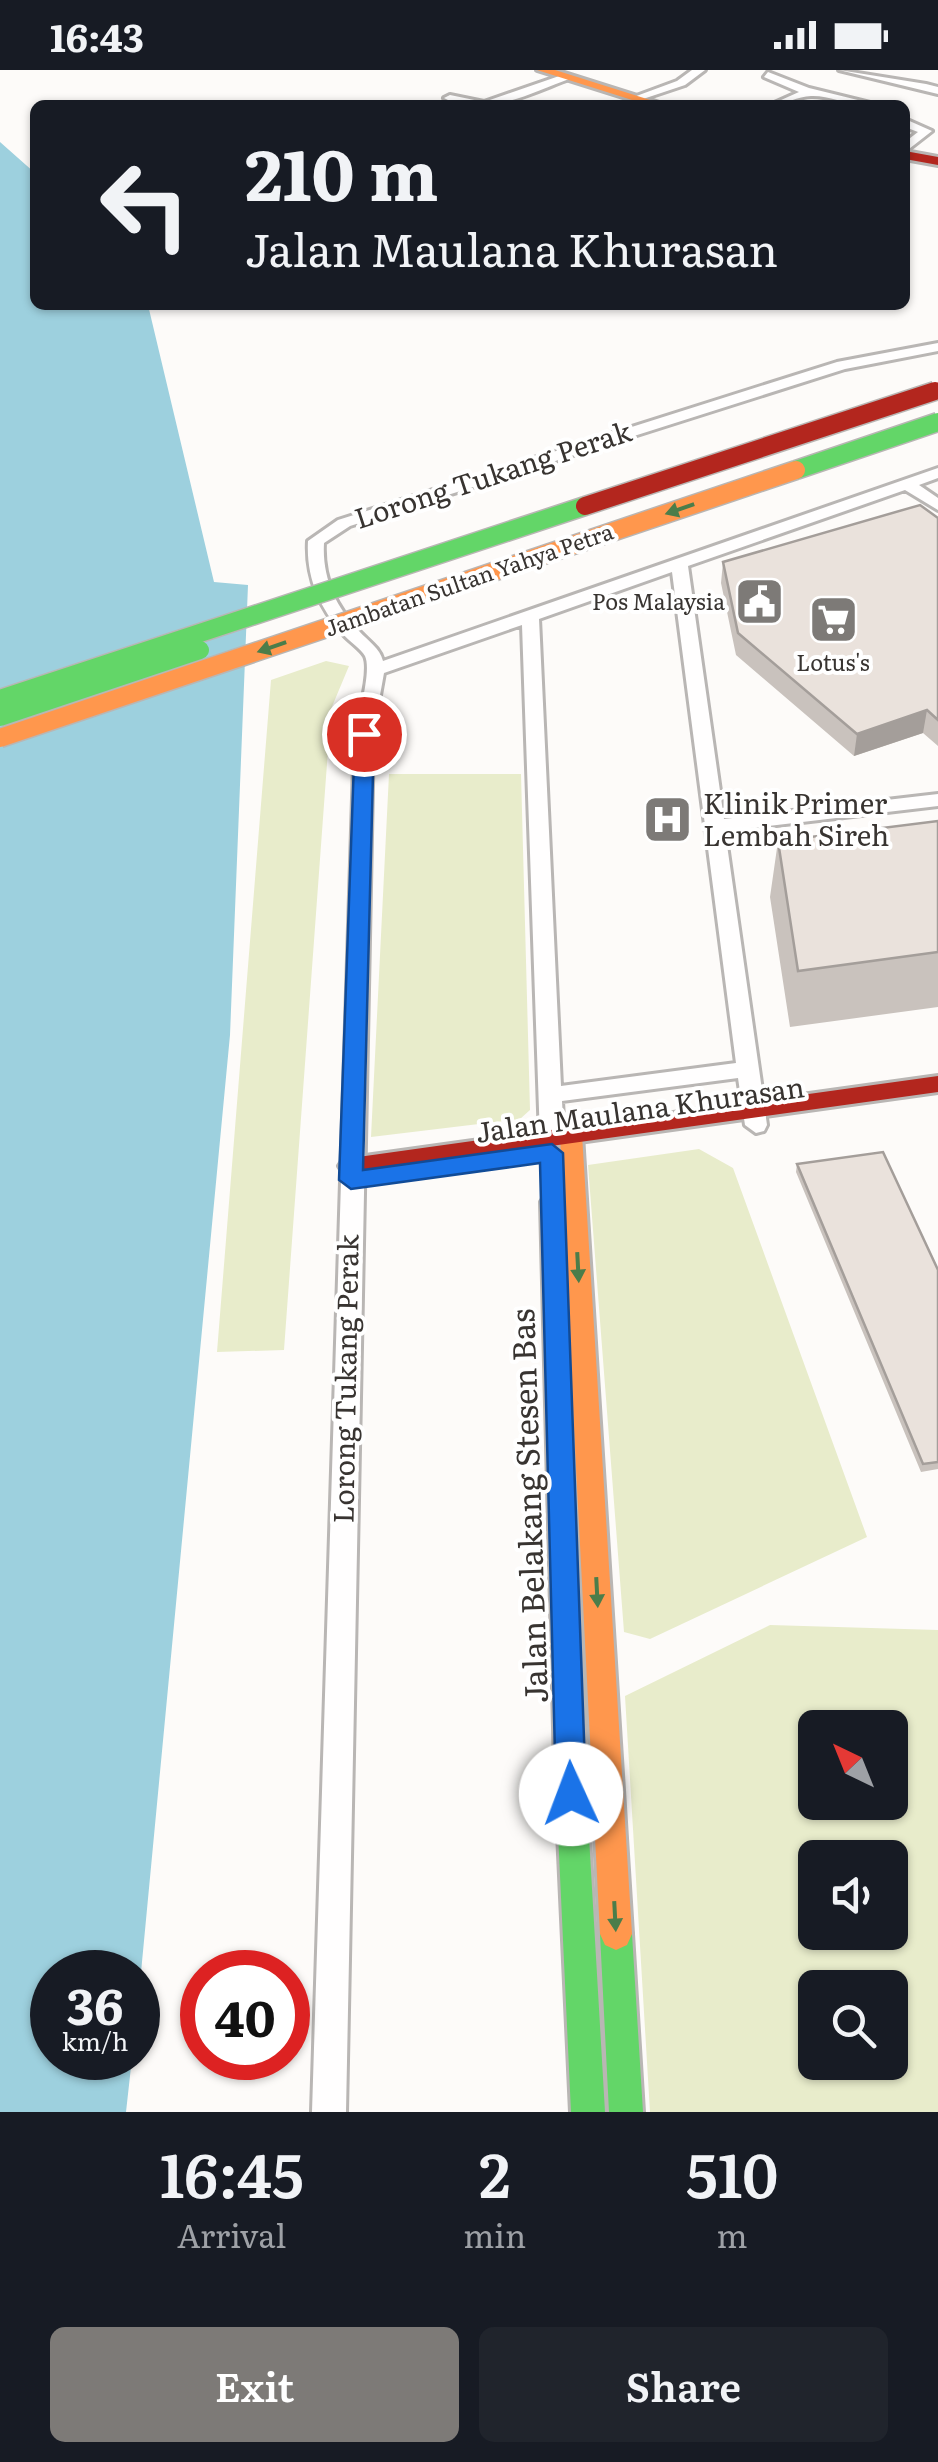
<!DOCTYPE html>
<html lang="en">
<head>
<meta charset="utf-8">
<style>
  :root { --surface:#171b24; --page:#20242c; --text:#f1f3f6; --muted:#9ea1a6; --accent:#7d7a77 }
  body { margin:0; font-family:Literata,serif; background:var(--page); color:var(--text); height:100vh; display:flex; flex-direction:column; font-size:38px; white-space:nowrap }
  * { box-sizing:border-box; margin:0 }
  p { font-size:32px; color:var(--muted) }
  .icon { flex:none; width:55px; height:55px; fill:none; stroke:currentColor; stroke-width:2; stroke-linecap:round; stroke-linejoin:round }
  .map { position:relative; height:2042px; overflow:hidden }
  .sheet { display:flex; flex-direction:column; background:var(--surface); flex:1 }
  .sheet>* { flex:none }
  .banner { position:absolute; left:30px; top:30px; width:880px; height:210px; border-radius:15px; box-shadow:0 2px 8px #0004; background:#171b24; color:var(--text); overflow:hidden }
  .needle { width:65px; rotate:317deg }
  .controls { position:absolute; left:798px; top:1640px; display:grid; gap:20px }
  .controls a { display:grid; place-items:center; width:110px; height:110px; border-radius:15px; background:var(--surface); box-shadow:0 2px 8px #0004; font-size:50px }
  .speed { position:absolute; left:30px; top:1880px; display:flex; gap:20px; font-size:50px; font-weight:700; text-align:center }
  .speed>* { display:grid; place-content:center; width:130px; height:130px; border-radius:50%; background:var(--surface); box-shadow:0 2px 8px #0004; line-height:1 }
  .speed small { font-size:25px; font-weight:400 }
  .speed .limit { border:15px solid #d22; background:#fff; color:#111 }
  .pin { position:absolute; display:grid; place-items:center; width:85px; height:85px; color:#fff; margin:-42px; border:5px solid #fff; border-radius:50%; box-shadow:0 2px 10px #0007 }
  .me { position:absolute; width:110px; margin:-55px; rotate:358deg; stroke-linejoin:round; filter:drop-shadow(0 0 8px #0008) }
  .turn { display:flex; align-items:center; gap:35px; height:210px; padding:0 50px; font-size:45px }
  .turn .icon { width:130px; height:130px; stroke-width:2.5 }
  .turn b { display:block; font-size:70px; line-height:85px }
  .eta { display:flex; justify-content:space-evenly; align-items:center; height:170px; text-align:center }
  .eta b { font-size:60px; font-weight:600; line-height:70px }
  .action { display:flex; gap:20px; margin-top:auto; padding:20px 50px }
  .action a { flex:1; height:115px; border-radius:15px; background:var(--accent); color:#fff; font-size:40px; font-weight:600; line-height:115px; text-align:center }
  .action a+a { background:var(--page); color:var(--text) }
  .status { display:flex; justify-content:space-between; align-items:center; height:70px; padding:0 50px; background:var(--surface); direction:ltr }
  .status svg { height:28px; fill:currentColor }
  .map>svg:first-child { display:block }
  .green { fill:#e8eccb; fill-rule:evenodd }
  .water { fill:#9dd0de }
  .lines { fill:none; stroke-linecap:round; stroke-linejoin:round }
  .street-casing { stroke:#b9b6b4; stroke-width:6 }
  .fast-casing { stroke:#b9b6b4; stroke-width:6 }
  .slow-casing { stroke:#b9b6b4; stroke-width:6 }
  .jam-casing { stroke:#b9b6b4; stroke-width:6 }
  .street { fill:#fffefe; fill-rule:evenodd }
  .fast { fill:#63d668; fill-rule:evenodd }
  .slow { fill:#ff974d; fill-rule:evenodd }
  .jam { fill:#b3261e; fill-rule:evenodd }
  .fast-bridge-casing { stroke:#b9b6b4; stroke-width:21; stroke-linecap:butt }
  .slow-bridge-casing { stroke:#b9b6b4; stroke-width:21; stroke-linecap:butt }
  .jam-bridge-far1-casing { stroke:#b9b6b4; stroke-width:15; stroke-linecap:butt }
  .jam-bridge-casing { stroke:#b9b6b4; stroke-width:21; stroke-linecap:butt }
  .fast-bridge { stroke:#63d668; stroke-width:18 }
  .slow-bridge { stroke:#ff974d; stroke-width:18 }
  .jam-bridge-far1 { stroke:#b3261e; stroke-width:12 }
  .jam-bridge { stroke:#b3261e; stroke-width:18 }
  .wall { fill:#c9c2bd }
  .shaded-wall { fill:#a49e9a }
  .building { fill:#eae2dc; stroke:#a49e9a; stroke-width:2.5 }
  .oneway { fill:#4b7d4a }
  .route { fill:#1a73e8; stroke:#114b97; stroke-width:2.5 }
  .labels { text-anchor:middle; stroke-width:8; stroke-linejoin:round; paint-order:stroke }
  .far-street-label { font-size:22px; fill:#383431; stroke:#fff }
  .far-poi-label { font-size:22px; fill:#383431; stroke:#fff; text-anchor:end }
  .street-label { font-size:28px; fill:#383431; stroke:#fff }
  .poi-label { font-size:28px; fill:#383431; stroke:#fff; text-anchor:start }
  .near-street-label { font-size:32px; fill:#383431; stroke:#fff }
</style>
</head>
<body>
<div class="status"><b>16:43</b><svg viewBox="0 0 49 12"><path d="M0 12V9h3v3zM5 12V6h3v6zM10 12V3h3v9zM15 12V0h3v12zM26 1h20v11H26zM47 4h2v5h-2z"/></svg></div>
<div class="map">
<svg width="938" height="2042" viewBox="0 0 938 2042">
  <rect width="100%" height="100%" fill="#fdfbf9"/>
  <path class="green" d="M 326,591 L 349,596 L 331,639 L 284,1280 L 217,1282 L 271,610 Z
    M 389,704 L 521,704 L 530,1040 L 520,1049 L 371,1067 Z
    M 699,1079 L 733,1098 L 867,1467 L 650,1569 L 624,1562 L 588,1095 Z
    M 770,1555 L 938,1560 L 938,2042 L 650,2042 L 625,1626 ZM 815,1658 L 890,1658 L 890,1732 L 815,1732 ZM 815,1788 L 890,1788 L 890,1862 L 815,1862 ZM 815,1918 L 890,1918 L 890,1992 L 815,1992 Z"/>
  <path class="water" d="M 0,72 L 35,103 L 35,235 L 148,235 L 214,512 L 248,515 L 230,965 L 138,1934 L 138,1902 L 52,1902 L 52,1988 L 132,1988 L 126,2042 L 0,2042 Z"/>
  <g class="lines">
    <defs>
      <path id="street" d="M 692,0 L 705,0 L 685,15 L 637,31 L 631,28 L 677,11 Z
        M 839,0 L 926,14 L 938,17 L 938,24 Z
        M 768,2 L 809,18 L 870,33 C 851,38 831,25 811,26 C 798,26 785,35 770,35 L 799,22 L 764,7 Z
        M 565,4 L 569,9 C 531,23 483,49 444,28 L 450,25 L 484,32 Z
        M 905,49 L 932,61 L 905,82 L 905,72 L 918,62 L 905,57 Z
        M 938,273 L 938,281 L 845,299 L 350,456 L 324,473 C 322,507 335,536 359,561 C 368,571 380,578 383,591 L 938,398 L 938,408 L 919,415 L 938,428 L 938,440 L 905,420 L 688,496 L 724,749 L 938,724 L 938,736 L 725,761 L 767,1055 L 764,1061 L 756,1063 L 745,1055 L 738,1008 L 562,1031 L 564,1068 L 560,1074 L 544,1074 L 540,1068 L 522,555 L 384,603 L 373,664 L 346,2042 L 312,2042 L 355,664 C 358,647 372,601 365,586 C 361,579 349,571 343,564 C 319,537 306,507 308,471 L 338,450 L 837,292 ZM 672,502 L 736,993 L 561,1016 L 539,549 Z"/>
      <path id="fast" d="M 570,1684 L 581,1688 L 585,1698 L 605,2042 L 571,2042 L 555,1698 L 559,1688 Z
        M 616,1848 L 627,1853 L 632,1864 L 643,2042 L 609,2042 L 600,1864 L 605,1853 Z"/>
      <path id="slow" d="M 537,0 L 555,0 L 666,35 L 648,35 Z
        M 571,1057 L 582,1065 L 632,1864 L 627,1875 L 616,1880 L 605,1875 L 600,1864 L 569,1260 L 585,1698 L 581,1708 L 570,1712 L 559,1708 L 555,1698 L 541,1132 L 545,1126 L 553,1123 L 563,1128 L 560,1065 Z"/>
      <path id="jam" d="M 905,81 L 938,87 L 938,95 L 905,89 Z
        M 938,1006 L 938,1022 L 351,1104 L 343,1102 L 339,1096 L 343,1090 L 351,1088 Z"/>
    </defs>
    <use href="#street" class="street-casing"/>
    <use href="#fast" class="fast-casing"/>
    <use href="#slow" class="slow-casing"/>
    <use href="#jam" class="jam-casing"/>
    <use href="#street" class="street"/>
    <use href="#fast" class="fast"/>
    <use href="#slow" class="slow"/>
    <use href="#jam" class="jam"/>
    <defs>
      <path id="fast-bridge" d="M 796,400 L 938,352
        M 0,629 L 585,436
        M 0,647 L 200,580"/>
      <path id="slow-bridge" d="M 0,668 L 796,400"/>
      <path id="jam-bridge-far1" d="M 927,324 L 938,320"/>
      <path id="jam-bridge" d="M 585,436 L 935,321"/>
    </defs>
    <use href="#fast-bridge" class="fast-bridge-casing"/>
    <use href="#slow-bridge" class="slow-bridge-casing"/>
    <use href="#jam-bridge-far1" class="jam-bridge-far1-casing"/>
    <use href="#jam-bridge" class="jam-bridge-casing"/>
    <use href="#fast-bridge" class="fast-bridge"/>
    <use href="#slow-bridge" class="slow-bridge"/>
    <use href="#jam-bridge-far1" class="jam-bridge-far1"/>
    <use href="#jam-bridge" class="jam-bridge"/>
  </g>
  <path class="wall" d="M 938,448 L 938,676 L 923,663 L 854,686 L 736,585 L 721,513 L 723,492 Z
    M 938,751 L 938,937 L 790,957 L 770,827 L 778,771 Z
    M 797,1094 L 938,1200 L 938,1399 L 921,1402 L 796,1102 Z"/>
  <path class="shaded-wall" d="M 927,640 L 923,663 L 854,686 L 857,664 Z"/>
  <path class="building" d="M 920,435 L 938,448 L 938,650 L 927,640 L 857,664 L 738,563 L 723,492 Z
    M 938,751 L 938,882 L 798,901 L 778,771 Z
    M 883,1082 L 938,1200 L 938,1392 L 923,1394 L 797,1094 Z"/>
  <defs><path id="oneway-solid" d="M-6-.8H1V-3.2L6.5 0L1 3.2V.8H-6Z" transform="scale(2.5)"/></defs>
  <g class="oneway">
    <use href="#oneway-solid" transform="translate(680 439) rotate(161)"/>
    <use href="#oneway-solid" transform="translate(272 577) rotate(161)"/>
    <use href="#oneway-solid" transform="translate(578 1197) rotate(87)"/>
    <use href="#oneway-solid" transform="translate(597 1522) rotate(87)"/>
    <use href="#oneway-solid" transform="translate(615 1846) rotate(87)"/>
  </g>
  <path class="route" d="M 364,658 L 374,664 L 363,1100 L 552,1074 L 563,1083 L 586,1724 L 582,1734 L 571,1738 L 560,1734 L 556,1724 L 540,1093 L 351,1119 L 339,1110 L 355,664 Z"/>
  <defs>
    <symbol id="civic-square" viewBox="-11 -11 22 22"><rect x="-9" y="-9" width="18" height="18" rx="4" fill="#7d7a77" stroke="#fff"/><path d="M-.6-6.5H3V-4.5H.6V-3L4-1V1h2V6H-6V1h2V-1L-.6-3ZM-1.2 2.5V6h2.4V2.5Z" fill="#fff"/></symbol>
    <symbol id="supermarket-square" viewBox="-11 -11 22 22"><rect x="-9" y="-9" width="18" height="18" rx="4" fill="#7d7a77" stroke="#fff"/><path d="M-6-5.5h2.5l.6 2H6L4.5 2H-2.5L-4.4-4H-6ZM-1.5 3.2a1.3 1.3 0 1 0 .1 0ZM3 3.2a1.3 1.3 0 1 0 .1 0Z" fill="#fff"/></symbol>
    <symbol id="hospital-square" viewBox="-11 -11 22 22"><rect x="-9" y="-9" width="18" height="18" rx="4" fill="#7d7a77" stroke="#fff"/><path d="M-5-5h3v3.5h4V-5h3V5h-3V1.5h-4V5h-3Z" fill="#fff"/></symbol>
  </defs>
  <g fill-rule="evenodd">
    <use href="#civic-square" x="732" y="504" width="55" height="55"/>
    <use href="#supermarket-square" x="806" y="522" width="55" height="55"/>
    <use href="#hospital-square" x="640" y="722" width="55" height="55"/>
  </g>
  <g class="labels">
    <g class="far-street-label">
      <text transform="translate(469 510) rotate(-19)" y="8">Jambatan Sultan Yahya Petra</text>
    </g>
    <g class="far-poi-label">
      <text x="725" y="540">Pos Malaysia</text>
      <text x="833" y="601" text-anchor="middle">Lotus's</text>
    </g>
    <g class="street-label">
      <text transform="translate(493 405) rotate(-18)" y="10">Lorong Tukang Perak</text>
      <text transform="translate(640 1040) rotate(-8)" y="10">Jalan Maulana Khurasan</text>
      <text transform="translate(346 1309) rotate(-89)" y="10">Lorong Tukang Perak</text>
    </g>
    <g class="poi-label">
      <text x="703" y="744">Klinik Primer<tspan x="703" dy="32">Lembah Sireh</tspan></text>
    </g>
    <g class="near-street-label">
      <text transform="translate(530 1436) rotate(-92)" y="11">Jalan Belakang Stesen Bas</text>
    </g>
  </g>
</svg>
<div class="controls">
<a><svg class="needle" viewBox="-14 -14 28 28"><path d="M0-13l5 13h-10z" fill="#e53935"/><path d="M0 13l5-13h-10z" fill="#9ea1a6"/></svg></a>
<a><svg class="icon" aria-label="sound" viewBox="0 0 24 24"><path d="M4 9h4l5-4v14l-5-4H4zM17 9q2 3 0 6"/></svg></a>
<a><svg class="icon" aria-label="search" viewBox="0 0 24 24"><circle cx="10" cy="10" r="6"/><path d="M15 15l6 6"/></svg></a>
</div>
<div class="speed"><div>36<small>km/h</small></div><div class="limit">40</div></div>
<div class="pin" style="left:364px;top:664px;background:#d93025"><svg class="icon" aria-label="arrive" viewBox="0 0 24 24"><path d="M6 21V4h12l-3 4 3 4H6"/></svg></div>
<svg class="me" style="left:571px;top:1724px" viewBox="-20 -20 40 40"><circle r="19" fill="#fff"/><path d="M0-13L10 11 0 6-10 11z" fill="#1a73e8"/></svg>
<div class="banner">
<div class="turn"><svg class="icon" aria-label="left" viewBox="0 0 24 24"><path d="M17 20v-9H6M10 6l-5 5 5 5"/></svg><div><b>210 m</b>Jalan Maulana Khurasan</div></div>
</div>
</div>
<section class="sheet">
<div class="eta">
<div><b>16:45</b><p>Arrival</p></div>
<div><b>2</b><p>min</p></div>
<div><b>510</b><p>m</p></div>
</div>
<div class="action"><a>Exit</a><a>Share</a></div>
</section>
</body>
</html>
